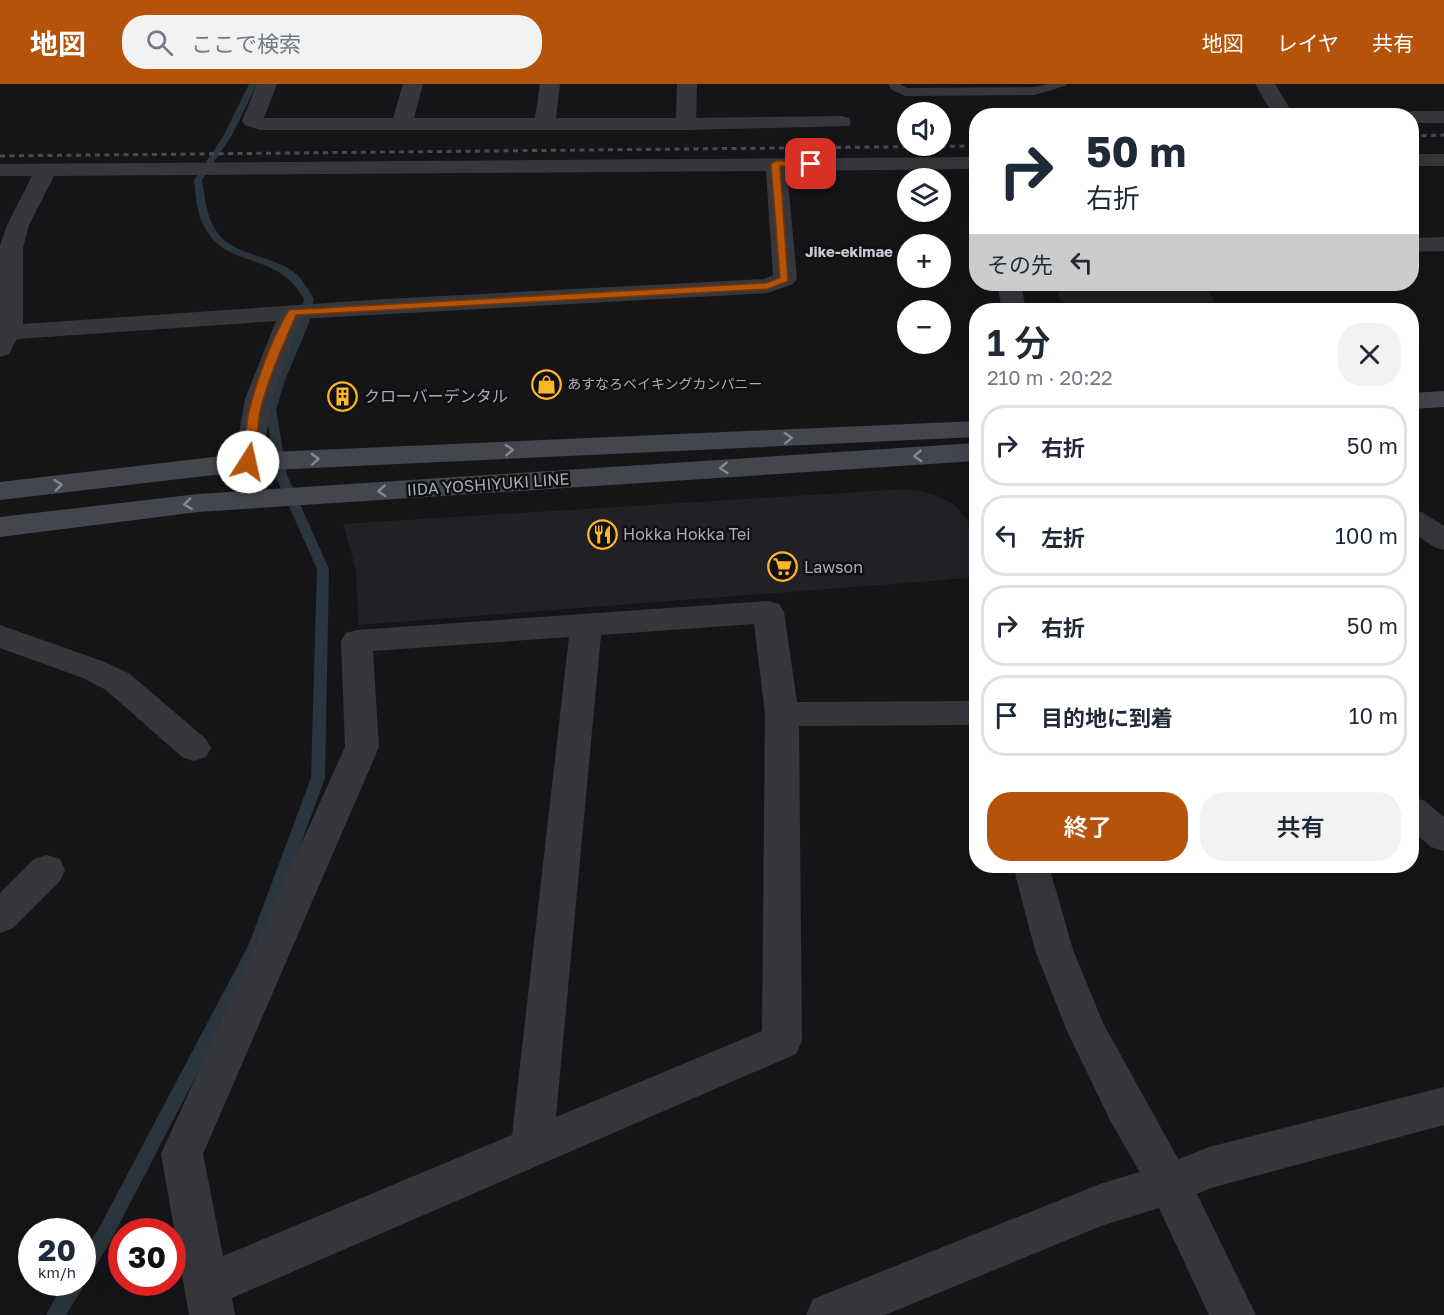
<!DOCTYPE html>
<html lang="ja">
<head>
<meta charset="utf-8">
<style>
  :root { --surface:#fff; --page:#f2f2f3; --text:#1f2937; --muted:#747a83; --line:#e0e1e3; --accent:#b45309 }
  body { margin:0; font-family:"Golos Text","Noto Sans JP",sans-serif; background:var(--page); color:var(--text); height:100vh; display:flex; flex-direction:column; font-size:22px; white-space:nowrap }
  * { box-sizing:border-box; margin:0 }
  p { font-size:20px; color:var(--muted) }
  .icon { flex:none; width:33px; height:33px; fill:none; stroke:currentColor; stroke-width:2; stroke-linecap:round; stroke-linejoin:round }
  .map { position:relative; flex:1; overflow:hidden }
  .drawer { position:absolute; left:969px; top:219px; width:450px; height:570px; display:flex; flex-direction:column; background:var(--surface); border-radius:24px; box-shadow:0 6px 24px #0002 }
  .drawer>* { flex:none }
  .guide { position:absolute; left:969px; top:24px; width:450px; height:183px; border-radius:24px; box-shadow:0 6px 24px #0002; background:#fff; color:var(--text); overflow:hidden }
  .controls { position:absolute; left:897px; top:18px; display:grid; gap:12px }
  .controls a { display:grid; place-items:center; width:54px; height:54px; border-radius:50%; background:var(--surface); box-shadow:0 6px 24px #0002; font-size:30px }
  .speed { position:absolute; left:18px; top:1134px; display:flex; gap:12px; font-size:30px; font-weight:700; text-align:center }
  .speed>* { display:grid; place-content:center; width:78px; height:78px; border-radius:50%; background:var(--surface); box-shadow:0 6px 24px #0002; line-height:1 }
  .speed small { font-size:15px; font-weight:400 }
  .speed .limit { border:9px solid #d22; background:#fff; color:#111 }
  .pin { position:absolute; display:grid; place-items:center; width:51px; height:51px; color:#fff; margin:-26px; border-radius:12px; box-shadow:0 3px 9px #0006 }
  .me { position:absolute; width:66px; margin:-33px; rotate:10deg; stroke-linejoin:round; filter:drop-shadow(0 0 4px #0008) }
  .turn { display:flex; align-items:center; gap:21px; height:126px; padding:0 18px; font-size:27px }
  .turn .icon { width:78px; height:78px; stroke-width:2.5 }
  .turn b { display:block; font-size:42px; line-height:51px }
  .then { display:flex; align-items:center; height:57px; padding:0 18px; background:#0003; gap:12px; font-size:22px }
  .round { display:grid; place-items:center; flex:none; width:63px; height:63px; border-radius:24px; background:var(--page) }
  .summary { display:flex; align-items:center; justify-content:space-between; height:102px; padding:0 18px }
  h1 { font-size:36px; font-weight:600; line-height:45px }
  .action { display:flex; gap:12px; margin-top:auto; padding:12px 18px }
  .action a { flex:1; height:69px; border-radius:24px; background:var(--accent); color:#fff; font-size:24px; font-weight:600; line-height:69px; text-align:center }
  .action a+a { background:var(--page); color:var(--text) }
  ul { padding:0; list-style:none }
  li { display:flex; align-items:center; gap:18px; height:81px; margin:0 12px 9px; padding:0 6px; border:3px solid var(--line); border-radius:24px }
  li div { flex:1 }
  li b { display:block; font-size:22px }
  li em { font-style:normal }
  header { display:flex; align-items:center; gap:36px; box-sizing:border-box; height:84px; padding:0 30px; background:var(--accent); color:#fff }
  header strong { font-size:28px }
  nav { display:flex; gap:33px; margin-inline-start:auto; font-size:21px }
  .search { width:420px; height:54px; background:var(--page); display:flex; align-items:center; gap:15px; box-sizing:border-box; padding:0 21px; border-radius:24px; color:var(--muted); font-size:22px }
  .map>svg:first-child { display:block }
  .built { fill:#212125 }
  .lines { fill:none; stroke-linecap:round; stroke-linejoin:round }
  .stream { fill:#2a353d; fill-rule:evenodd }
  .service { fill:#36373d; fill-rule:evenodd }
  .pedestrian { fill:#36373d; fill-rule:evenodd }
  .minor { fill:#36373d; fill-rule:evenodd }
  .tertiary { fill:#36373d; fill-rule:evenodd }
  .secondary { fill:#44464d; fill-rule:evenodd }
  .rail { stroke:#494b52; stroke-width:3; stroke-dasharray:5 4.5; stroke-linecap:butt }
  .oneway { stroke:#848893 }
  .route { fill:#b45309; stroke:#753606; stroke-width:1.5 }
  .labels { text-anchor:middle; stroke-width:5; stroke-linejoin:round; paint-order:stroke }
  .far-poi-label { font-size:14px; fill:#a6acb9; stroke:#101013; text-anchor:start }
  .far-neighbourhood-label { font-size:15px; font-weight:bold; fill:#c8cbd5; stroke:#101013 }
  .poi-label { font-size:16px; fill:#a6acb9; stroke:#101013; text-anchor:start }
  .street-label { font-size:16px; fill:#a6acb9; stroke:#101013 }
</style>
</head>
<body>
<header>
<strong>地図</strong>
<div class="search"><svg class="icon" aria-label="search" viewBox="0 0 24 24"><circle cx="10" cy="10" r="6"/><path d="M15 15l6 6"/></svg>ここで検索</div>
<nav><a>地図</a><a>レイヤ</a><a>共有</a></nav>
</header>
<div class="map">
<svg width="1444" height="1231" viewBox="0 0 1444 1231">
  <rect width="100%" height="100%" fill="#151518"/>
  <path class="built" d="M 1070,200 L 1205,200 L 1218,226 L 1064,226 L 1058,209 Z
    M 906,405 L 933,410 L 954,420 L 967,436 L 973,451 L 969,494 L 358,541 L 356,486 L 343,440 Z"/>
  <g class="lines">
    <path class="stream" d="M 249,0 L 257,0 L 232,51 L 202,96 C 205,112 206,131 215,145 C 231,173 272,170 295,189 C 303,196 309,206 314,215 L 309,239 L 285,296 L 276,326 L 287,391 L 329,485 L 325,694 L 264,861 L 110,1158 L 89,1194 L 83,1196 L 82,1205 L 66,1231 L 46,1231 L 64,1198 L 82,1198 L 82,1169 L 98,1146 L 249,860 L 311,694 L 317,485 L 275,391 L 266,326 L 275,296 L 299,239 L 304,215 C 278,168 231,184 208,149 C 197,134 196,114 194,96 L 224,51 Z"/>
    <path class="service" d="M 888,0 L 900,0 L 907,4 L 1035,3 L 1048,0 L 1067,0 L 1065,2 L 1035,11 L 905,12 L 892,6 Z"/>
    <path class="pedestrian" d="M 842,32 L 849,34 L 851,38 L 849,42 L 686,46 L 679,44 L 677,40 L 679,36 L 686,34 Z"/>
    <path class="minor" d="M 257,0 L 277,0 L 264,34 L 393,34 L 403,0 L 423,0 L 414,34 L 535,34 L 540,0 L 560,0 L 556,34 L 676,34 L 677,0 L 697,0 L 696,40 L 693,44 L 686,46 L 260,46 L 245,41 L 242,37 Z
      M 1255,0 L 1275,0 L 1290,25 L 1301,28 L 1304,32 L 1274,32 Z
      M 1412,27 L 1444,27 L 1444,39 L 1412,39 L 1412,32 L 1403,32 Z
      M 1412,70 L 1444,70 L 1444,82 L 1412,82 Z
      M 976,73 L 976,85 L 787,87 L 797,195 L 793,200 L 768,209 L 301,235 L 272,315 L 262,378 L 258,384 L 248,387 L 238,384 L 234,378 L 245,315 L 276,237 L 17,255 L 9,270 L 0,273 L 0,162 L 7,141 L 32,92 L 0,92 L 0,80 ZM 766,87 L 773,191 L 764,195 L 385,215 L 23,240 L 23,164 L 29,141 L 54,92 Z
      M 1444,153 L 1444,167 L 1412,168 L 1412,154 Z
      M 1412,426 L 1422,428 L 1444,442 L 1444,466 L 1434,463 L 1412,448 Z
      M 768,517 L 779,520 L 784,528 L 797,618 L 976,617 L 976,641 L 799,642 L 802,957 L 796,970 L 232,1214 L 235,1231 L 189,1231 L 161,1070 L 345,663 L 341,557 L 346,549 L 357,546 ZM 754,540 L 765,630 L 762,947 L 556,1033 L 601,551 ZM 569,553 L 512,1051 L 223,1172 L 203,1070 L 379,663 L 373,567 Z
      M 0,541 L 105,578 L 130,590 L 206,655 L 211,664 L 206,673 L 194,677 L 182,673 L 106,606 L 83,594 L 0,564 Z
      M 1412,713 L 1425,717 L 1444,733 L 1444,767 L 1431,763 L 1412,747 Z
      M 47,771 L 60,775 L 65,786 L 60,797 L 13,844 L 0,849 L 0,809 L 34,775 Z
      M 1444,1003 L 1444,1041 L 1211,1104 L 1197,1110 L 1256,1231 L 1209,1231 L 1159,1124 L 1101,1142 L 885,1231 L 806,1231 L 813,1215 L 1100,1100 L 1169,1079 L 1209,1063 Z"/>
    <path class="tertiary" d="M 997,200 L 1021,200 L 1026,226 L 1002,226 Z
      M 1013,782 L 1049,782 L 1073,866 L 1103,939 L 1192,1100 L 1185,1115 L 1170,1121 L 1155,1115 L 1111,1038 L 1067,947 L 1035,866 Z"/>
    <path class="secondary" d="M 1444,307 L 1444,323 L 1412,325 L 1412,309 Z
      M 976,337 L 976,353 L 248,387 L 0,416 L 0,398 L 248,369 Z
      M 976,359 L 976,377 L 198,428 L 0,453 L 0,433 L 198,410 Z"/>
    <path class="rail" d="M 1412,52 L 1444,51
      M 0,72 L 976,62"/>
  </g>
  <defs><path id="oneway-chevron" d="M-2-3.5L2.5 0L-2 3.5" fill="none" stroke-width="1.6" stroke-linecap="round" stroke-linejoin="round" transform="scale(1.5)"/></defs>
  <g class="oneway">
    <use href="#oneway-chevron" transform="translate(788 354) rotate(-3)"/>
    <use href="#oneway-chevron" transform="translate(509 366) rotate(-3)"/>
    <use href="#oneway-chevron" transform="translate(918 372) rotate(176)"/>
    <use href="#oneway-chevron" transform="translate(315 375) rotate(-3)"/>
    <use href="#oneway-chevron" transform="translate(724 384) rotate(176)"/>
    <use href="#oneway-chevron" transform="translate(58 401) rotate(-7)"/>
    <use href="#oneway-chevron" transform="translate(382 407) rotate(176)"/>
    <use href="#oneway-chevron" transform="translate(188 420) rotate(173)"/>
  </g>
  <path class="route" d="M 776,77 L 811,77 L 816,80 L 811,82 L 780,82 L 788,197 L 768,205 L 296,231 C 283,262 268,294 260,327 C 257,344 258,361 253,378 L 248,382 L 242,378 C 247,361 245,344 249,327 C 258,293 271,256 289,226 L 766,199 L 780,194 L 771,80 Z"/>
  <defs>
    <symbol id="shop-ring" viewBox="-11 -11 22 22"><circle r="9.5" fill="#101013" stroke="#ffb626" stroke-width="1.5"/><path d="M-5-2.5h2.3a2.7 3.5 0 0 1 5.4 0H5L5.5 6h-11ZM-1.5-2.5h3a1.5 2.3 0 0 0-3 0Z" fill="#ffb626"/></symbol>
    <symbol id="building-ring" viewBox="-11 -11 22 22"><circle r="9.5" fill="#101013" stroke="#ffb626" stroke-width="1.5"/><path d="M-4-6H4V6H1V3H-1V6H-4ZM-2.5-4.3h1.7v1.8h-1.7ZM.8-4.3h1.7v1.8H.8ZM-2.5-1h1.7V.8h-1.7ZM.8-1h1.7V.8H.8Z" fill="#ffb626"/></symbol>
    <symbol id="restaurant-ring" viewBox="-11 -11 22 22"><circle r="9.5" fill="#101013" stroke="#ffb626" stroke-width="1.5"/><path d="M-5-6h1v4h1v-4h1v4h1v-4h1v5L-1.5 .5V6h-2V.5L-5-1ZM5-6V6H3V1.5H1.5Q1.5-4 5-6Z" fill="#ffb626"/></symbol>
    <symbol id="supermarket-ring" viewBox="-11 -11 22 22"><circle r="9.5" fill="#101013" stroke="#ffb626" stroke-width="1.5"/><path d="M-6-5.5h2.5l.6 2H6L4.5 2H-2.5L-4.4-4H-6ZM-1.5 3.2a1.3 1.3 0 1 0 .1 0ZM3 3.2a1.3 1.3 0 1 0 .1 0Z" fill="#ffb626"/></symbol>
  </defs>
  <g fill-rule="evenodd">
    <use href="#shop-ring" x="530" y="284" width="33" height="33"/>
    <use href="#building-ring" x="326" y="296" width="33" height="33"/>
    <use href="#restaurant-ring" x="586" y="434" width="33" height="33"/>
    <use href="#supermarket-ring" x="766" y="466" width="33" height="33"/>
  </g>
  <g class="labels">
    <g class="far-poi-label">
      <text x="567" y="305">あすなろベイキングカンパニー</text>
    </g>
    <g class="far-neighbourhood-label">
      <text x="849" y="173">Jike-ekimae</text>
    </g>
    <g class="poi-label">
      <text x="364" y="318">クローバーデンタル</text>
      <text x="623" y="456">Hokka Hokka Tei</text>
      <text x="804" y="489">Lawson</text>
    </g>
    <g class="street-label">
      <text transform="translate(488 400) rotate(-4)" y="6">IIDA YOSHIYUKI LINE</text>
    </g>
  </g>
</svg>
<div class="controls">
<a><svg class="icon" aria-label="sound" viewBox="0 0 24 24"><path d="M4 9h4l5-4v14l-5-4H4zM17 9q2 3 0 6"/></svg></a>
<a><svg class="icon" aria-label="layers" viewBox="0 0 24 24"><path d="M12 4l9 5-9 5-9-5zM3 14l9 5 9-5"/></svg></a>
<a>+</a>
<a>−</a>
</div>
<div class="speed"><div>20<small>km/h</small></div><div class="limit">30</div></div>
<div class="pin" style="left:811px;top:80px;background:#d93025"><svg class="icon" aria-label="arrive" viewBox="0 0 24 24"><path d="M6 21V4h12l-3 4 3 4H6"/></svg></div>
<svg class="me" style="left:248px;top:378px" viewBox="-20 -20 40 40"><circle r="19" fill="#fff"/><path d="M0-13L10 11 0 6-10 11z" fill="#b45309"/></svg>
<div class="guide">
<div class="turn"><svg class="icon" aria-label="right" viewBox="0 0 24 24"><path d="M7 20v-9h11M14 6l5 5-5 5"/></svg><div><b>50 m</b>右折</div></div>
<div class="then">その先<svg class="icon" aria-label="left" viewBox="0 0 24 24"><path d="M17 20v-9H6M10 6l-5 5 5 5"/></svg></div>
</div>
<section class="drawer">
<div class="summary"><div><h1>1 分</h1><p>210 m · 20:22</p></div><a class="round"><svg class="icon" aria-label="close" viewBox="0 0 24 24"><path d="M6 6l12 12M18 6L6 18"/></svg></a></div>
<ul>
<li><svg class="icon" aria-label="right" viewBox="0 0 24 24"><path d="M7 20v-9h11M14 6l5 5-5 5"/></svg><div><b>右折</b></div><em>50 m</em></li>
<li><svg class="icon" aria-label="left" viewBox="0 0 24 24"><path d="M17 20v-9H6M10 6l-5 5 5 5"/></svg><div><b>左折</b></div><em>100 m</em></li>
<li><svg class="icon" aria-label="right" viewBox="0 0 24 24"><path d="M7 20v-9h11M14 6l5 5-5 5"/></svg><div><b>右折</b></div><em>50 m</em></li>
<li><svg class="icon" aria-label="arrive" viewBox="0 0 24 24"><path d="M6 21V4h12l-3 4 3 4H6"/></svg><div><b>目的地に到着</b></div><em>10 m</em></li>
</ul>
<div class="action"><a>終了</a><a>共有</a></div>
</section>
</div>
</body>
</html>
